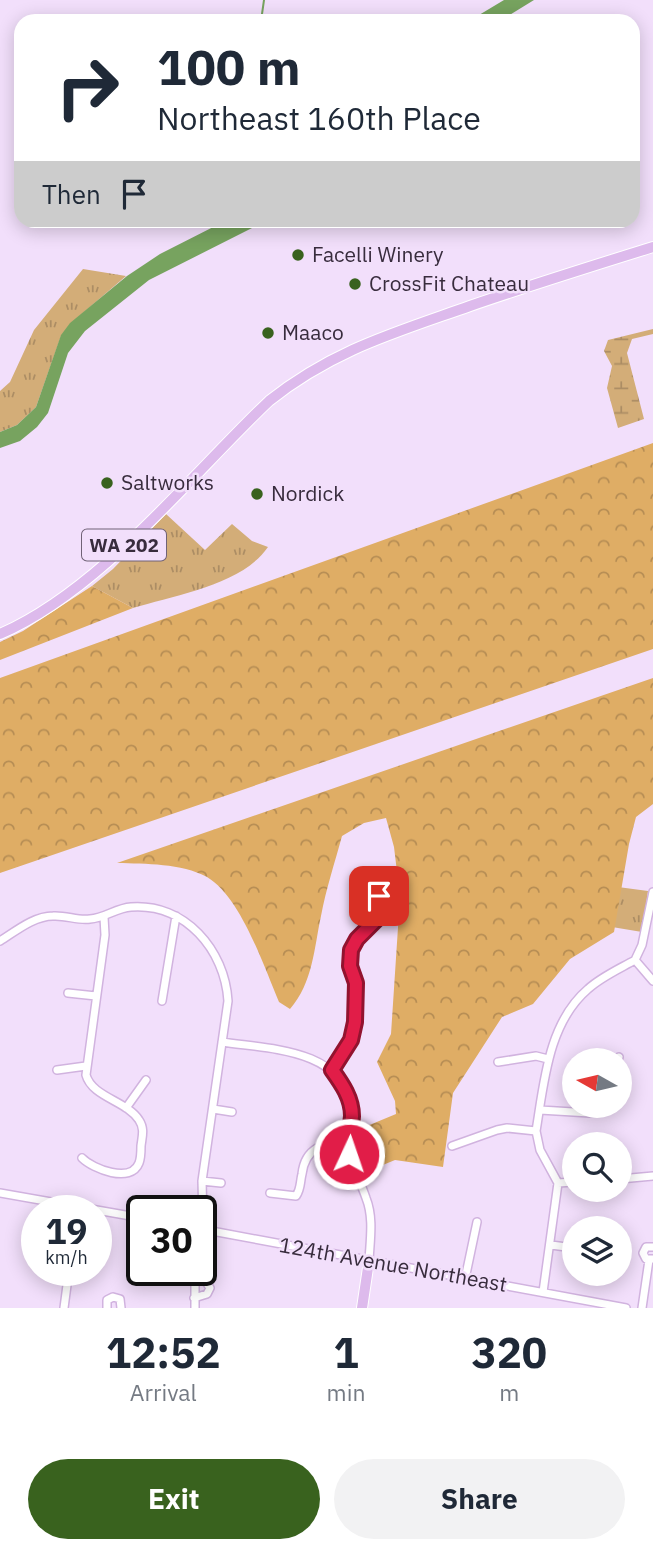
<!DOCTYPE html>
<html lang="en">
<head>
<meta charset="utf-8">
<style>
  :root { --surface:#fff; --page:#f2f2f3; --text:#1f2937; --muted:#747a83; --accent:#39621e }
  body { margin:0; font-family:"IBM Plex Sans",sans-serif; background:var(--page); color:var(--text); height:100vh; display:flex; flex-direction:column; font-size:26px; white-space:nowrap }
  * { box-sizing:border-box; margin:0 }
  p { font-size:23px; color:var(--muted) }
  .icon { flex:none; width:38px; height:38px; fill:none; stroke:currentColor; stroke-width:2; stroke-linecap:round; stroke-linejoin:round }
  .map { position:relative; height:1308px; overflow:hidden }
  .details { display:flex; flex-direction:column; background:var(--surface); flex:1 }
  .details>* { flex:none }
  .top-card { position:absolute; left:14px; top:14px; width:626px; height:214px; border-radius:21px; box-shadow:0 4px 18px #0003; background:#fff; color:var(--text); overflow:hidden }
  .needle { width:46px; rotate:278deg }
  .fabs { position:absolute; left:562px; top:1048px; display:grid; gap:14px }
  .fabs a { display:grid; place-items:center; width:70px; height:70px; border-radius:50%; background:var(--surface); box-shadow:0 4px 18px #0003; font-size:35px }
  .speed { position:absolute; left:21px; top:1195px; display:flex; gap:14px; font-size:35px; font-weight:700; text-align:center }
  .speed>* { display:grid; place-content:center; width:91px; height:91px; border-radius:50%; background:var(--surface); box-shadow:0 4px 18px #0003; line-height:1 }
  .speed small { font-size:18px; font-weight:400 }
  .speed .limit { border:4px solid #111; border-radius:10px; background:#fff; color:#111 }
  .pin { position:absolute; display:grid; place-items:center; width:60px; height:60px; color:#fff; margin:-30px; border-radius:14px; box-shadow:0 4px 10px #0006 }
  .me { position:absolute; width:77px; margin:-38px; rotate:3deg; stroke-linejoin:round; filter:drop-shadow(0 0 5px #0008) }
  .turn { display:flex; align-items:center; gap:24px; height:147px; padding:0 28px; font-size:32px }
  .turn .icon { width:91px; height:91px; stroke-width:2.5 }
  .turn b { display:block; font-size:49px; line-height:60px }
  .then { display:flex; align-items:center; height:66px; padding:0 28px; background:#0003; gap:14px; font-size:26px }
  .eta { display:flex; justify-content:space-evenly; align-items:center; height:119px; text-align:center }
  .eta b { font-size:42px; font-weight:700; line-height:49px }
  .primary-button { display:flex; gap:14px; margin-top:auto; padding:14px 28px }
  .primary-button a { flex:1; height:80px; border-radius:42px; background:var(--accent); color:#fff; font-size:28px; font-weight:700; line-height:80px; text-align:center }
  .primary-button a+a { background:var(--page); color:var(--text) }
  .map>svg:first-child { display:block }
  .grass { fill:url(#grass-tufts) }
  .forest { fill:url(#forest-crowns) }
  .wetland { fill:url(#wetland-marsh) }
  .water { fill:#77a35f }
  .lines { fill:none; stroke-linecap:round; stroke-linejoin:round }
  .stream { stroke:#77a35f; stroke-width:2 }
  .minor-casing { stroke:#d1b3df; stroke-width:10 }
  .major-casing { stroke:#fff; stroke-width:12 }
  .minor { stroke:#fff; stroke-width:7 }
  .major { stroke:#ddbaec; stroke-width:10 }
  .route-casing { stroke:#92132f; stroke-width:18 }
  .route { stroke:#e11d48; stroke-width:12 }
  .poi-dot { fill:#39621e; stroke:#f2dffb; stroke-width:2.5 }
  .labels { text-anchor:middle; stroke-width:5; stroke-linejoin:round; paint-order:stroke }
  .shield { fill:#f2dffb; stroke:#706276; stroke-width:2 }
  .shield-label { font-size:19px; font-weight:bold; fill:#382c3d }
  .poi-label { font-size:21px; fill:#382c3d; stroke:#f2dffb; text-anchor:start }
  .street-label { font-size:21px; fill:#382c3d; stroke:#f2dffb }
</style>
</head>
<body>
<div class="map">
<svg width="653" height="1308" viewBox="0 0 653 1308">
  <defs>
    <pattern id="grass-tufts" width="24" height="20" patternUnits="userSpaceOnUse" patternTransform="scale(1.75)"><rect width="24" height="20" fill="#d3ad78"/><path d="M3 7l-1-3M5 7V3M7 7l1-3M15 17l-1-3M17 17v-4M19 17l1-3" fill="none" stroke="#ac8d64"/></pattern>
    <pattern id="forest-crowns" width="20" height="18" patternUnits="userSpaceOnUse" patternTransform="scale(1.75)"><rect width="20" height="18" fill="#dfad65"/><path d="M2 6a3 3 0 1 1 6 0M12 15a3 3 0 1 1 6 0" fill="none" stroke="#b68d54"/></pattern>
    <pattern id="wetland-marsh" width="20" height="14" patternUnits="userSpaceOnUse" patternTransform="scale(1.75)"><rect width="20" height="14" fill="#d3ad78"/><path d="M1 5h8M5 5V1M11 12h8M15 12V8" fill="none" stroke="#ac8d64"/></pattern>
  </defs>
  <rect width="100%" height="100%" fill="#f2dffb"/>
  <path class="grass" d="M 83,269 L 126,276 L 70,324 L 61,336 L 36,407 L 17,425 L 0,432 L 0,391 L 10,382 L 34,330 Z
    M 166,514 L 205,550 L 232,524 L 252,541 L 268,547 C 242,585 175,595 133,608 L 92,586 L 113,569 Z
    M 618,887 L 648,891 L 642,932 L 612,927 Z"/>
  <path class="forest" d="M 653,443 L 653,649 L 0,873 L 0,678 Z
    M 92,586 L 133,608 L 0,660 L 0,642 L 23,631 Z
    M 653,678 L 653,804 L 636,817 L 629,844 L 614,932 L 570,959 L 533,1004 L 502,1017 L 453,1093 L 443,1167 L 395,1160 L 361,1174 C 354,1158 349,1148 355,1131 L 396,1114 L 395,1101 L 377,1062 L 391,1034 L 400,897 L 394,847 L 386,818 L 364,823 L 342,836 C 335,862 326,889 321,916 C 314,948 313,983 290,1009 L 279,1002 C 264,967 241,897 207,877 C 181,863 146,864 117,863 Z"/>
  <path class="wetland" d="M 653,329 L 653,334 L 632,339 L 627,353 L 644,419 L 618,428 L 607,388 L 612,366 L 604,351 L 608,340 Z"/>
  <path class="water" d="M 504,0 L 534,0 L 500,21 L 469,21 Z
    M 227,220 L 266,221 L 149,280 L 85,331 L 68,353 L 48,413 L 37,427 L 20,441 L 0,448 L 0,432 L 17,425 L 36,407 L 61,335 L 70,323 L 127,276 L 160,254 Z"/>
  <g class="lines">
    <path class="stream" d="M 261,21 L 264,0"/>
    <defs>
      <path id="minor" d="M 0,941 C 16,931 34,916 53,916 C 66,915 78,921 90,919 C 105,918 116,908 131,907 C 185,903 225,950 228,1001 L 202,1181 L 203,1220 L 201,1232
        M 635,960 L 642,945 L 653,892
        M 635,960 L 653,981
        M 68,993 L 96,996
        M 162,1001 L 176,916
        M 222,1042 C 267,1049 342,1048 351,1106 C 353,1122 344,1137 349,1153 C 353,1169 361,1183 366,1198 C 374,1218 370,1240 369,1261
        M 618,1060 L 619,1057
        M 498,1062 L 536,1056 L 548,1059
        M 57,1070 L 86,1066
        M 332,1070 L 351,1040 L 355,1022 L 356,983 L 350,966 L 351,950 L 357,939 L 379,917 L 379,896
        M 126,1108 L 146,1080
        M 213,1109 L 232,1112
        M 540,1110 L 590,1113 L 602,1110 L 603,1106
        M 452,1146 L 497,1130 L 507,1128 L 536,1131
        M 82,1158 C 93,1169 131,1184 139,1163 C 141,1158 141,1151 141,1146 C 142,1137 145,1129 139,1120 C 127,1101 92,1097 86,1075 L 105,935 L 104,917
        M 620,1179 L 653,1176
        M 202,1181 L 221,1183
        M 558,1183 L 574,1182
        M 0,1193 L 142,1218
        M 270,1193 L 296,1196 C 301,1189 300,1182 302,1174 C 305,1148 323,1142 347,1143
        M 201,1229 L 626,1308
        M 551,1245 L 574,1248
        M 652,1259 L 646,1259 L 643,1253 L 646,1247 L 653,1247
        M 194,1278 L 206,1282 L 210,1288 L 207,1294 L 194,1298
        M 465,1279 L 477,1222
        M 543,1292 L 558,1183 L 540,1150 L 536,1131 C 544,1083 548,1023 588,989 C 601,977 619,969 635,960
        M 64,1308 L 69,1270
        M 107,1308 L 107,1300 L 113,1297 L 120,1299 L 121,1308
        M 195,1308 L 195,1270
        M 642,1308 L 649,1260"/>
      <path id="major" d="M 0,634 C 101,590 189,477 269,401 C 333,350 394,333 470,306 C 531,285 592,266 653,247
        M 362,1308 L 369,1261"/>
    </defs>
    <use href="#minor" class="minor-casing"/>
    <use href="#major" class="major-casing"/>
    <use href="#minor" class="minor"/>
    <use href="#major" class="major"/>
  </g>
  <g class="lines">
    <defs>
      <path id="route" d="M 349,1154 C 346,1140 351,1130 352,1116 C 352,1098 342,1084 332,1070 L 351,1040 L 355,1022 L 356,983 L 350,966 L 351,950 L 357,939 L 379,917 L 379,896"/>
    </defs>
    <use href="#route" class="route-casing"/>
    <use href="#route" class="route"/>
  </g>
  <g class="poi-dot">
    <circle cx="298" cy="255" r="7"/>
    <circle cx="355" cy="284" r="7"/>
    <circle cx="268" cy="333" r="7"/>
    <circle cx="107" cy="483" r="7"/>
    <circle cx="257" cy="494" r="7"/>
  </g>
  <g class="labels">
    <rect class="shield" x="82" y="529.5" width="84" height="31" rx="5"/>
    <g class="shield-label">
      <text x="124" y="552">WA 202</text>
    </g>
    <g class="poi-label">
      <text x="312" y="262">Facelli Winery</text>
      <text x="369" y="291">CrossFit Chateau</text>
      <text x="282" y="340">Maaco</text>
      <text x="121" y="490">Saltworks</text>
      <text x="271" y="501">Nordick</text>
    </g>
    <g class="street-label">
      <text transform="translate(393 1265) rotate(10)" y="7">124th Avenue Northeast</text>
    </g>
  </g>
</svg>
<div class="fabs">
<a><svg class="needle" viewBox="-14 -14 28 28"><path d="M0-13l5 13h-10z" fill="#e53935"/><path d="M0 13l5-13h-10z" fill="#747a83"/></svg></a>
<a><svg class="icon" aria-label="search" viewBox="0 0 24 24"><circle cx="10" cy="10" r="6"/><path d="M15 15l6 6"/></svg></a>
<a><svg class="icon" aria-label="layers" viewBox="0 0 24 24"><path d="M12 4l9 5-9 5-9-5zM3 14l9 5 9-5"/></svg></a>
</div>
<div class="speed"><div>19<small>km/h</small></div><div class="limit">30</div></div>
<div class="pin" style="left:379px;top:896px;background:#d93025"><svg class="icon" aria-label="arrive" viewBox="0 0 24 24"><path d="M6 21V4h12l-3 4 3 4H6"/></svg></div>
<svg class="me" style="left:349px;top:1154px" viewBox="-20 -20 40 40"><circle r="17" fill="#e11d48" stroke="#fff" stroke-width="3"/><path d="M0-11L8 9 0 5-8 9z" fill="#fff"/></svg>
<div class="top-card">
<div class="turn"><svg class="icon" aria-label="right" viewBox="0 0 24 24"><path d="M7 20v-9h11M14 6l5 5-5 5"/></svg><div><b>100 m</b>Northeast 160th Place</div></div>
<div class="then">Then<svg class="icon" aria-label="arrive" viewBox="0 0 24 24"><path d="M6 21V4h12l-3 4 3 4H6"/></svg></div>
</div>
</div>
<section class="details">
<div class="eta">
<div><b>12:52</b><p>Arrival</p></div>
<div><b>1</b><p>min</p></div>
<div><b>320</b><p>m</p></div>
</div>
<div class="primary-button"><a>Exit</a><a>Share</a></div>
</section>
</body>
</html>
